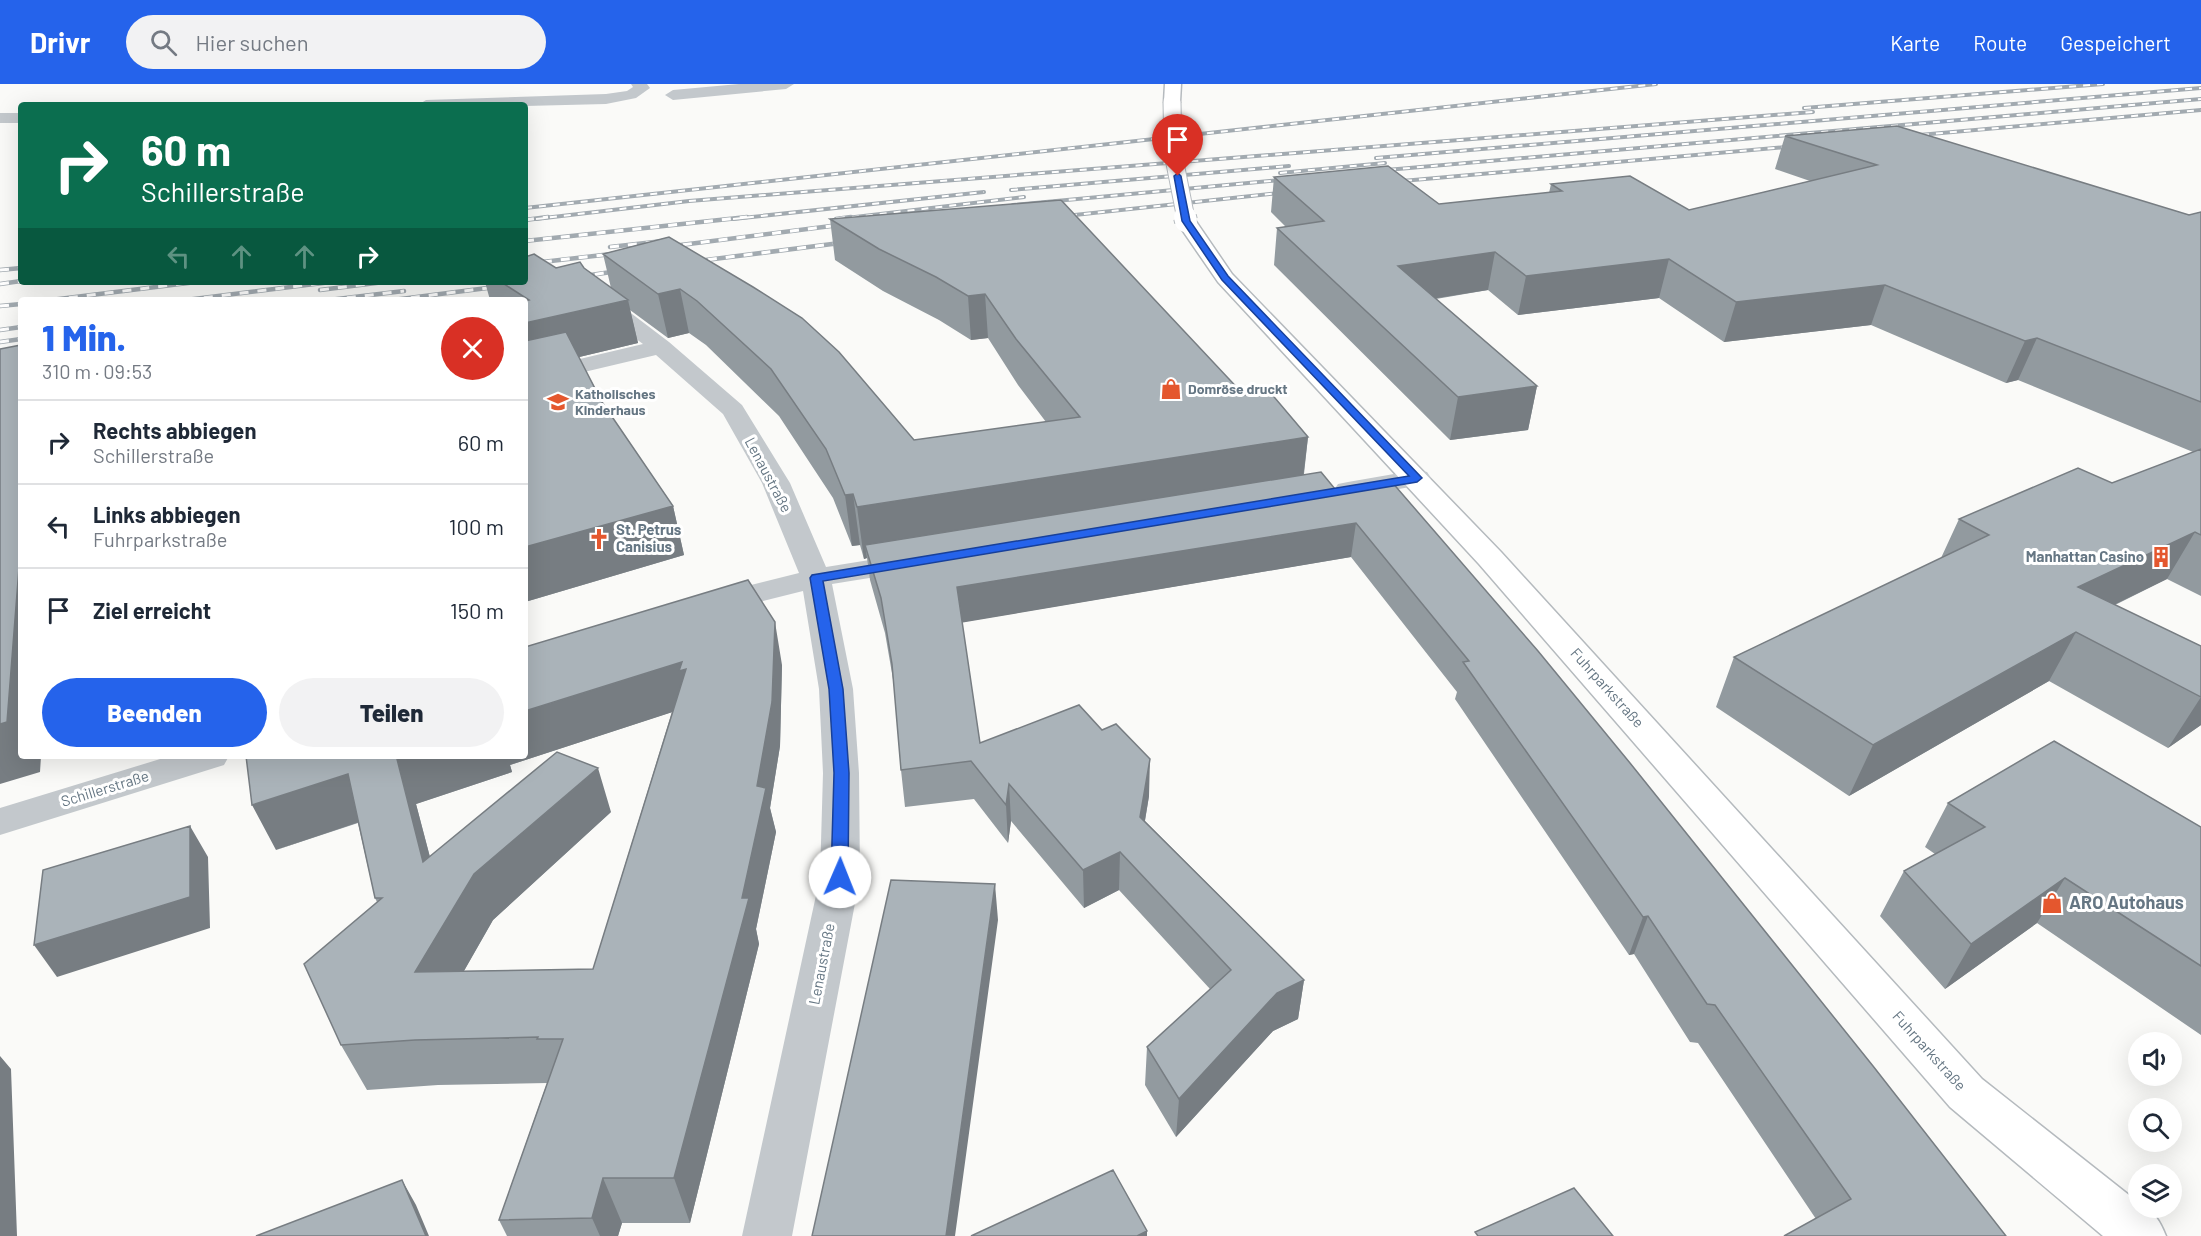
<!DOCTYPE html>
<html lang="de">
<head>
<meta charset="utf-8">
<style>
  :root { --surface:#fff; --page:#f2f2f3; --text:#1f2937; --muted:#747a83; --line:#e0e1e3; --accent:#2563eb }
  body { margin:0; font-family:Barlow,sans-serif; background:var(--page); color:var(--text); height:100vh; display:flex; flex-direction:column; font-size:22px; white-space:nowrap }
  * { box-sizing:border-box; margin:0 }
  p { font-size:20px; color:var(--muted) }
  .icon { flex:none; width:33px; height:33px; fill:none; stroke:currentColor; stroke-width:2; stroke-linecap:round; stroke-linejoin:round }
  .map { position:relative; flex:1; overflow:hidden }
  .sheet { position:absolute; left:18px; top:213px; width:510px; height:462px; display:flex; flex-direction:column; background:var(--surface); border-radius:6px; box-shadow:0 6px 24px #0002 }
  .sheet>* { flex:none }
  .guide { position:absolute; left:18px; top:18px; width:510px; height:183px; border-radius:6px; box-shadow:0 6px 24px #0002; background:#0b6e4f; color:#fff; overflow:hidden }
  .controls { position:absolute; left:2128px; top:948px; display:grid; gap:12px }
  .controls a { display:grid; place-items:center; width:54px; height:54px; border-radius:50%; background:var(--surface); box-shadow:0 6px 24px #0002; font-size:30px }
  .pin { position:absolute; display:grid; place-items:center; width:51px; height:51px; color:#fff; margin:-62px -26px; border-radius:50% 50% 50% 0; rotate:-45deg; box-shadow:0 0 6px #0007 }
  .pin .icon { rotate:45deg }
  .me { position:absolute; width:66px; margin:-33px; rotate:1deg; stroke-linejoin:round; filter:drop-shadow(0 0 4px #0008) }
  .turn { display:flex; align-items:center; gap:21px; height:126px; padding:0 24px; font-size:27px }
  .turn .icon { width:78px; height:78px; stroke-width:2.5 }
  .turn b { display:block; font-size:42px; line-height:51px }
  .lanes { display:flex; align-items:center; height:57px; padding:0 24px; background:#0003; justify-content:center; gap:30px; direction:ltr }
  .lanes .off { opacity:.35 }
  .round { display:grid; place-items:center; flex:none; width:63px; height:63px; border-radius:32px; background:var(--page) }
  .overview { display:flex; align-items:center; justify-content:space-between; height:102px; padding:0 24px }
  h1 { font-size:36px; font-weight:800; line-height:45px; color:var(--accent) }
  .action { display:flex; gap:12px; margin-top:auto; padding:12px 24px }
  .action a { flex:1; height:69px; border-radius:36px; background:var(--accent); color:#fff; font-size:24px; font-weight:800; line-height:69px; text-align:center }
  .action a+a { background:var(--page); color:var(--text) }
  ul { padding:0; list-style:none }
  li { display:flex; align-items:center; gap:18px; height:84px; padding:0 24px; border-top:2px solid var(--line) }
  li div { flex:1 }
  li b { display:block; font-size:22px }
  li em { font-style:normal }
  header { display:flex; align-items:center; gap:36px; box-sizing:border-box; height:84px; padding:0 30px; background:var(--accent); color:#fff }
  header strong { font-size:28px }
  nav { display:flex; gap:33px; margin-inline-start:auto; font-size:21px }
  .search { width:420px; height:54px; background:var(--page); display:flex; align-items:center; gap:15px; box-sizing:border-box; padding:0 21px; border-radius:33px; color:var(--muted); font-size:22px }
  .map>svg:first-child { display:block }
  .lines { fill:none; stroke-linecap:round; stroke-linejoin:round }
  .major-casing { stroke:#b5babe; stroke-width:3 }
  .minor { fill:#c3c8cc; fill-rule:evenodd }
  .major { fill:#fff; fill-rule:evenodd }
  .rail-far1-casing { stroke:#a2aab0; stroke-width:4 }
  .rail-casing { stroke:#a2aab0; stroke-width:4.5 }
  .rail-far1 { stroke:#fff; stroke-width:2; stroke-dasharray:7; stroke-linecap:butt }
  .rail { stroke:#fff; stroke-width:3; stroke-dasharray:9; stroke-linecap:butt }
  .major-bridge-far1-casing { stroke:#b5babe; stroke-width:19; stroke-linecap:butt }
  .major-bridge-casing { stroke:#b5babe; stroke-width:24; stroke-linecap:butt }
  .major-bridge-far1 { stroke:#fff; stroke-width:17 }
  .major-bridge { stroke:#fff; stroke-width:22 }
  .wall { fill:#929a9f; fill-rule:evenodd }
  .shaded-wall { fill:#777d82 }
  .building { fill:#aab3b9; stroke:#777d82; stroke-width:1.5 }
  .route { fill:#2563eb; stroke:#184099; stroke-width:1.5 }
  .labels { text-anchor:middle; stroke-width:6; stroke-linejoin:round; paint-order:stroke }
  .far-poi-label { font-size:14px; font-weight:bold; fill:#657683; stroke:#fff; text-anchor:start }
  .street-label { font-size:15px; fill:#657683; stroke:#fff }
  .poi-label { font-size:15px; font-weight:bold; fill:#657683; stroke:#fff; text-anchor:start }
  .near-poi-label { font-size:18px; font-weight:bold; fill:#657683; stroke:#fff; text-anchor:start }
</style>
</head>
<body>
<header>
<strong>Drivr</strong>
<div class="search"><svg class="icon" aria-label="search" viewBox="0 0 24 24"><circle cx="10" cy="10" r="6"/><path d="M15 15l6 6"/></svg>Hier suchen</div>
<nav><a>Karte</a><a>Route</a><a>Gespeichert</a></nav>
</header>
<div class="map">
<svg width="2201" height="1152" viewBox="0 0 2201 1152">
  <rect width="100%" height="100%" fill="#fafaf8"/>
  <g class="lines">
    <defs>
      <path id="major" d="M 1165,0 L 1181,0 L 1180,18 L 1178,21 L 1172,23 L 1164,18 Z
        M 1186,131 L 1193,133 L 1232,190 L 1501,468 L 1982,995 L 2139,1119 L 2139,1124 C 2154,1124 2161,1140 2166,1152 L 2103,1152 L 1950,1023 L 1479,480 L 1218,198 L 1176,137 L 1179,133 Z"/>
    </defs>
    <use href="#major" class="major-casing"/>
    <path class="minor" d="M 631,0 L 647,0 L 650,4 L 636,14 L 606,20 L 525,22 L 418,21 L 426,16 L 606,10 L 627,7 L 633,3 Z
      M 739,0 L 794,0 L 786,5 L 673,16 L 665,11 L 673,6 Z
      M 0,29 L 21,29 L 21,39 L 0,39 Z
      M 603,212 L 611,214 L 669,258 L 742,321 L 790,399 L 826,483 L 913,469 L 924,472 L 928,478 L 924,484 L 913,487 L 832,500 L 853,605 L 859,689 L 860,793 L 792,1152 L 742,1152 L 820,793 L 823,689 L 819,605 L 803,507 L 714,529 L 703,527 L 698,520 L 703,513 L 799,489 L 762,399 L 723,330 L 656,271 L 525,302 L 525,288 L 643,260 L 595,224 L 592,219 L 595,214 Z
      M 1417,386 L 1427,388 L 1431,394 L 1427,400 L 1348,414 L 1338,412 L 1334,406 L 1338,400 L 1348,398 Z
      M 170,672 L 229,672 L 224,681 L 0,751 L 0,724 Z"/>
    <use href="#major" class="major"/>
    <defs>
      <path id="rail-far1" d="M 1804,24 L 2103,0
        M 1908,52 L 2201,26
        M 1376,74 L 2201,4
        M 1375,87 L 2201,15
        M 1280,89 L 1385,79
        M 1391,98 L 1797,62
        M 1011,106 L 1289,82
        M 1013,121 L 1291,95
        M 525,124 L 1656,0
        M 1056,133 L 1289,108
        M 536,135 L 689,117 L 1813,28
        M 733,135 L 984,108
        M 838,135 L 1024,113"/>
      <path id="rail" d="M 836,135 L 851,133
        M 525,136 L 548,133
        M 525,157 L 747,133
        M 610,163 L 663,157
        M 665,163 L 847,140
        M 690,178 L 848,158
        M 525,180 L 620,169
        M 0,186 L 21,184
        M 577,193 L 625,186
        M 0,200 L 21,197
        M 320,206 L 384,198
        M 51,216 L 196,198
        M 186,216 L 331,198
        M 329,216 L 404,207
        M 393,216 L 503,202
        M 0,222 L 21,220
        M 0,246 L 21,243
        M 0,258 L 21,255"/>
    </defs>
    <use href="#rail-far1" class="rail-far1-casing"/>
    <use href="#rail" class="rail-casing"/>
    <use href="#rail-far1" class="rail-far1"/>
    <use href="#rail" class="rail"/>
    <defs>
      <path id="major-bridge-far1" d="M 1172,18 L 1173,69 L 1186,135"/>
      <path id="major-bridge" d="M 1185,133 L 1186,137"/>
    </defs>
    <use href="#major-bridge-far1" class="major-bridge-far1-casing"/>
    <use href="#major-bridge" class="major-bridge-casing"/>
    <use href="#major-bridge-far1" class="major-bridge-far1"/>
    <use href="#major-bridge" class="major-bridge"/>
  </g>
  <path class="wall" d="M 1785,52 L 2189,131 L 2201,128 L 2201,512 L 2167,495 L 2115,521 L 2201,562 L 2201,641 L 2168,664 L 2049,597 L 1849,712 L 1716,623 L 1734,573 L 1941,474 L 1959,435 L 2112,399 L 2193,368 L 2018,296 L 2006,299 L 1871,241 L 1724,258 L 1659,214 L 1518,231 L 1488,206 L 1436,215 L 1537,302 L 1528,346 L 1450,356 L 1274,181 L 1277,144 L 1286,143 L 1271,128 L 1274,93 L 1439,120 L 1549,109 L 1551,100 L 1689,126 L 1810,97 L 1775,85 Z
    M 830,135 L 1244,311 L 1308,353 L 1304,390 L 1335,405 L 2006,1152 L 1816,1135 L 1698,959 L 1690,958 L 1634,870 L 1629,871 L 1455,615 L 1457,608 L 1351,473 L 962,538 L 980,659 L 1149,712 L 1145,737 L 1304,896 L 1298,935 L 1273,947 L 1176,1053 L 1145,1001 L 1147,963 L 1210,905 L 1119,806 L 1084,824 L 1011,737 L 1008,759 L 974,715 L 905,723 L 901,686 L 894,601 L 885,549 L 870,496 L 867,474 L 864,475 L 860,461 L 852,462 L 833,414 L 779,332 L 706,261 L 689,249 L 668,254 L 630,226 L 638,259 L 579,273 L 602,318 L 673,422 L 684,471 L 525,518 L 525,216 L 490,216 L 485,198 L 525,198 L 556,184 L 584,184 L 611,204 L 603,170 L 669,153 L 914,356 L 1046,338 L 1018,301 L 988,254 L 971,256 L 939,236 L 883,207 L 835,176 Z
    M 782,581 L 780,662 L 770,724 L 776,748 L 756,845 L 759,860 L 690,1139 L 622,1139 L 618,1152 L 507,1152 L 499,1136 L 547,999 L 438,1001 L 367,1006 L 341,961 L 377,818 L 375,814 L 358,739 L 276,766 ZM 672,628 L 593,885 L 464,887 L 493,836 L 611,728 L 430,773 L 416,720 L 512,688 L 510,681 Z
    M 1948,719 L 2201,743 L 2201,951 L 2037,839 L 1945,905 L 1880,832 L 1904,787 L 1935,770 L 1925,763 Z"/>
  <path class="shaded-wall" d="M 1495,168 L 1488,206 L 1393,221 L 1398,182 Z
    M 1669,175 L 1659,214 L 1518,231 L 1526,192 Z
    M 1885,201 L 1871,241 L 1724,258 L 1736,218 Z
    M 680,205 L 689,249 L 668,254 L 658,210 Z
    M 985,210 L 988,254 L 971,256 L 968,212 Z
    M 628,216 L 638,259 L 525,286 L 525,239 Z
    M 2037,254 L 2018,296 L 2006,299 L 2025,257 Z
    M 1537,302 L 1528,346 L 1450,356 L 1458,313 Z
    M 1308,353 L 1302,403 L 865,461 L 867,474 L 864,475 L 857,423 Z
    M 853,410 L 860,461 L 852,462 L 845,411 Z
    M 673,422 L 684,471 L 525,518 L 525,463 Z
    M 1356,439 L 1351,473 L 960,539 L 957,503 Z
    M 2195,448 L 2167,495 L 2052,551 L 2078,503 Z
    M 21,458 L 21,672 L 41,672 L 40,688 L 0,700 L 0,640 Z
    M 775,538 L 782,581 L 780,662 L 770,724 L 776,748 L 756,845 L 759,860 L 690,1139 L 674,1094 L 742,814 L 757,702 Z
    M 2076,548 L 2049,597 L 1849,712 L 1873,661 Z
    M 682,578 L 686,585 L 688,623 L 510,681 L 512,688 L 416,720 L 443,823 L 423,778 L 397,675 L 407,672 L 525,672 L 525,627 Z
    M 2201,613 L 2201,641 L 2168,664 Z
    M 1150,675 L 1149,712 L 1139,771 L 1140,733 Z
    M 598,684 L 611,728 L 493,836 L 437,934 L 415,888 L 474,790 Z
    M 348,690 L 368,735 L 276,766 L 252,721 Z
    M 1009,700 L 1011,737 L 1008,759 L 1006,721 Z
    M 190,742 L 208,773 L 210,844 L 57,893 L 34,861 Z
    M 1120,768 L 1119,806 L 1084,824 L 1083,786 Z
    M 2065,794 L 2037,839 L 1945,905 L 1971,860 Z
    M 995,800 L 998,836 L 955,1152 L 946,1152 Z
    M 1648,832 L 1634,870 L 1629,871 L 1643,833 Z
    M 1304,896 L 1298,935 L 1273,947 L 1176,1053 L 1179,1015 L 1277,909 Z
    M 0,972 L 11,985 L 17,1152 L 0,1152 Z
    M 603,1094 L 622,1139 L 618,1152 L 600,1152 L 592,1134 Z
    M 402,1096 L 416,1121 L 429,1152 L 426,1152 Z
    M 1147,1147 L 1147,1152 L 1137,1152 Z"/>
  <path class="building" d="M 1897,42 L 2189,131 L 2201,128 L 2201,318 L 2037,254 L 2025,257 L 1885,201 L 1736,218 L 1669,175 L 1526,192 L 1495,168 L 1398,182 L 1537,302 L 1458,313 L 1277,144 L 1324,137 L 1274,93 L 1388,82 L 1439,120 L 1562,107 L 1551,100 L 1630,92 L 1689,126 L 1877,81 L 1785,52 Z
    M 1061,116 L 1244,311 L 1269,307 L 1308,353 L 857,423 L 853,410 L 845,411 L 826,365 L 771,285 L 697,217 L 680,205 L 658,210 L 603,170 L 669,153 L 753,203 L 802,234 L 839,268 L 914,356 L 1080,333 L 1016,255 L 985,210 L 968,212 L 936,193 L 879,165 L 830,135 Z
    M 534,170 L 556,184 L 580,178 L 584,184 L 628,216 L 525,239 L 525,217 L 529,216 L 501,198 L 525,198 L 525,173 Z
    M 566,248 L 602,318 L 673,422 L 525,463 L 525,257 Z
    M 21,261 L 21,458 L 7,638 L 0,640 L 0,265 Z
    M 2201,365 L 2201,451 L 2195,448 L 2078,503 L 2201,562 L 2201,613 L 2076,548 L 1873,661 L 1734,573 L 1989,451 L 1959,435 L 2078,384 L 2112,399 Z
    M 1321,388 L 1335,405 L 1391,397 L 1538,567 L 1630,679 L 1873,982 L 2006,1152 L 1784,1152 L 1851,1115 L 1715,921 L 1707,920 L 1648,832 L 1643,833 L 1463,578 L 1469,577 L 1356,439 L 957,503 L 980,659 L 1079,621 L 1102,646 L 1116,640 L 1150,675 L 1140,733 L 1304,896 L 1277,909 L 1179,1015 L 1147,963 L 1231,886 L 1120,768 L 1083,786 L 1009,700 L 1006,721 L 971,677 L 901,686 L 892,580 L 881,514 L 865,461 Z
    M 748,496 L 775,538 L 772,618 L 757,702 L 766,704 L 742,814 L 749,814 L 674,1094 L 603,1094 L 592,1134 L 499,1136 L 563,955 L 537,955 L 538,953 L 415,956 L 341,961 L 304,880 L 382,814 L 375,814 L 348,690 L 252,721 L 246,672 L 407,672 L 397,675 L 423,778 L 557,668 L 598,684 L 474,790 L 415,888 L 593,885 L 686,585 L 679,587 L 682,578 L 525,627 L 525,563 Z
    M 2054,657 L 2201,743 L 2201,882 L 2065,794 L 1971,860 L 1904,787 L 1985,743 L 1948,719 Z
    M 190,742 L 190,813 L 34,861 L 43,786 Z
    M 891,796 L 995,800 L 946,1152 L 812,1152 Z
    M 1113,1086 L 1147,1147 L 1137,1152 L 971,1152 Z
    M 402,1096 L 426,1152 L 256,1152 Z
    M 1574,1104 L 1613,1152 L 1478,1152 L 1475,1148 Z"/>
  <path class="route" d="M 1178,89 L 1181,92 L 1190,137 L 1228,192 L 1422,394 L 1417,398 L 823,497 L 843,605 L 849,689 L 848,793 L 846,797 L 834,797 L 831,793 L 834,689 L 829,605 L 810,494 L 812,491 L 1409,392 L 1222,196 L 1182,137 L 1174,92 Z"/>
  <defs>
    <symbol id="shop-bare" viewBox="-9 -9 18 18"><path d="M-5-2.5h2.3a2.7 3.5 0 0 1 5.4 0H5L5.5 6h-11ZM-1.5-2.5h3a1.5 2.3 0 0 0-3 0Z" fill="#e4572e" stroke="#fff" stroke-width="2.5" paint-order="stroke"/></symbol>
    <symbol id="school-bare" viewBox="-9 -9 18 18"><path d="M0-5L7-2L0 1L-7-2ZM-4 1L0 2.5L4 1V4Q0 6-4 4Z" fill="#e4572e" stroke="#fff" stroke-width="2.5" paint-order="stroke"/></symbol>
    <symbol id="church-bare" viewBox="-9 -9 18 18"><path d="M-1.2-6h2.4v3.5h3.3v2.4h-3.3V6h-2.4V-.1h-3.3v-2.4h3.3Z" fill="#e4572e" stroke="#fff" stroke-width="2.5" paint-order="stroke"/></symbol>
    <symbol id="building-bare" viewBox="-9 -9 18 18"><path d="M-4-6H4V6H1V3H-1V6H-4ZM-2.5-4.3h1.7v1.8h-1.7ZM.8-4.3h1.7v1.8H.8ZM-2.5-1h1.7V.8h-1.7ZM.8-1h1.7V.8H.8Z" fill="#e4572e" stroke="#fff" stroke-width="2.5" paint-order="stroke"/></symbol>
  </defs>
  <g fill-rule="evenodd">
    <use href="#shop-bare" x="1156" y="290" width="30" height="30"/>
    <use href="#school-bare" x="543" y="303" width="30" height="30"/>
    <use href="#church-bare" x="584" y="440" width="30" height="30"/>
    <use href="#building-bare" x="2146" y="458" width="30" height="30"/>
    <use href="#shop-bare" x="2037" y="804" width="30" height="30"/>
  </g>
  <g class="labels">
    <g class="far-poi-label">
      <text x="1188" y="310">Domröse druckt</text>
      <text x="575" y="315">Katholisches<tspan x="575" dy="16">Kinderhaus</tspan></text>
    </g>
    <g class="street-label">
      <text transform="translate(768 391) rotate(62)" y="5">Lenaustraße</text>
      <text transform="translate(1607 604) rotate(48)" y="5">Fuhrparkstraße</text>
      <text transform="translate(105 705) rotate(-17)" y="5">Schillerstraße</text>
      <text transform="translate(822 880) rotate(-79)" y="5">Lenaustraße</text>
      <text transform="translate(1929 967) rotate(48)" y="5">Fuhrparkstraße</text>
    </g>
    <g class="poi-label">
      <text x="616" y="451">St. Petrus<tspan x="616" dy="17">Canisius</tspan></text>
      <text x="2144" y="478" text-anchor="end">Manhattan Casino</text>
    </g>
    <g class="near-poi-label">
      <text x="2069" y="825">ARO Autohaus</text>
    </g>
  </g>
</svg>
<div class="controls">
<a><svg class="icon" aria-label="sound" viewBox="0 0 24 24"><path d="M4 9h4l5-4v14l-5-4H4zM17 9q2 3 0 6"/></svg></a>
<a><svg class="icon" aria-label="search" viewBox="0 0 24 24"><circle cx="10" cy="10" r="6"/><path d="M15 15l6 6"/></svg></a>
<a><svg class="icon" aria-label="layers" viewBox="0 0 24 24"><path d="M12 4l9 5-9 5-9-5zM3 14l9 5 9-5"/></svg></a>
</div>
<div class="pin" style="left:1178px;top:92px;background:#d93025"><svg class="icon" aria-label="arrive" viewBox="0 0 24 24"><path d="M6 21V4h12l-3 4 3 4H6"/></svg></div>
<svg class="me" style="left:840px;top:793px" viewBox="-20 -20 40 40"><circle r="19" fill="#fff"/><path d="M0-13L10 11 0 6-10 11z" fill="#2563eb"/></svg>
<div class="guide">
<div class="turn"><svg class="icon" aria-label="right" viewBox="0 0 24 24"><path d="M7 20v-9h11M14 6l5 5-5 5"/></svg><div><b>60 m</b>Schillerstraße</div></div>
<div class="lanes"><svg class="icon off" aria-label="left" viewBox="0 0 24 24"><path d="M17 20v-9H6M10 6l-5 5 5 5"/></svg><svg class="icon off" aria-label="ahead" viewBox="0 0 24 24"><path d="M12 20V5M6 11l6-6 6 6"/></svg><svg class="icon off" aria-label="ahead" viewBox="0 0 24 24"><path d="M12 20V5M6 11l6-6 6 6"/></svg><svg class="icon" aria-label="right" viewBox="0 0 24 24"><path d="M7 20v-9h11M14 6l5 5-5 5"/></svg></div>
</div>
<section class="sheet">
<div class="overview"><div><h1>1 Min.</h1><p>310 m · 09:53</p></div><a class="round" style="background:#d93025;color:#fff"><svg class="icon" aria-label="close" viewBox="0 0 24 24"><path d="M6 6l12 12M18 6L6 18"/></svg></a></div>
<ul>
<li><svg class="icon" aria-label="right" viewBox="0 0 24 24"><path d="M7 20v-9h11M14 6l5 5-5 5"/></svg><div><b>Rechts abbiegen</b><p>Schillerstraße</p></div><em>60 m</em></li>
<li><svg class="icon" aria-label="left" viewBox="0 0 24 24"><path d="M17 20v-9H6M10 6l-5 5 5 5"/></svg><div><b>Links abbiegen</b><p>Fuhrparkstraße</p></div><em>100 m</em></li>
<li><svg class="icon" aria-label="arrive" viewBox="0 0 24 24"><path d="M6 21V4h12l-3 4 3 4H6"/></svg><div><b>Ziel erreicht</b></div><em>150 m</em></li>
</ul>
<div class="action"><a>Beenden</a><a>Teilen</a></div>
</section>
</div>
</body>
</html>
